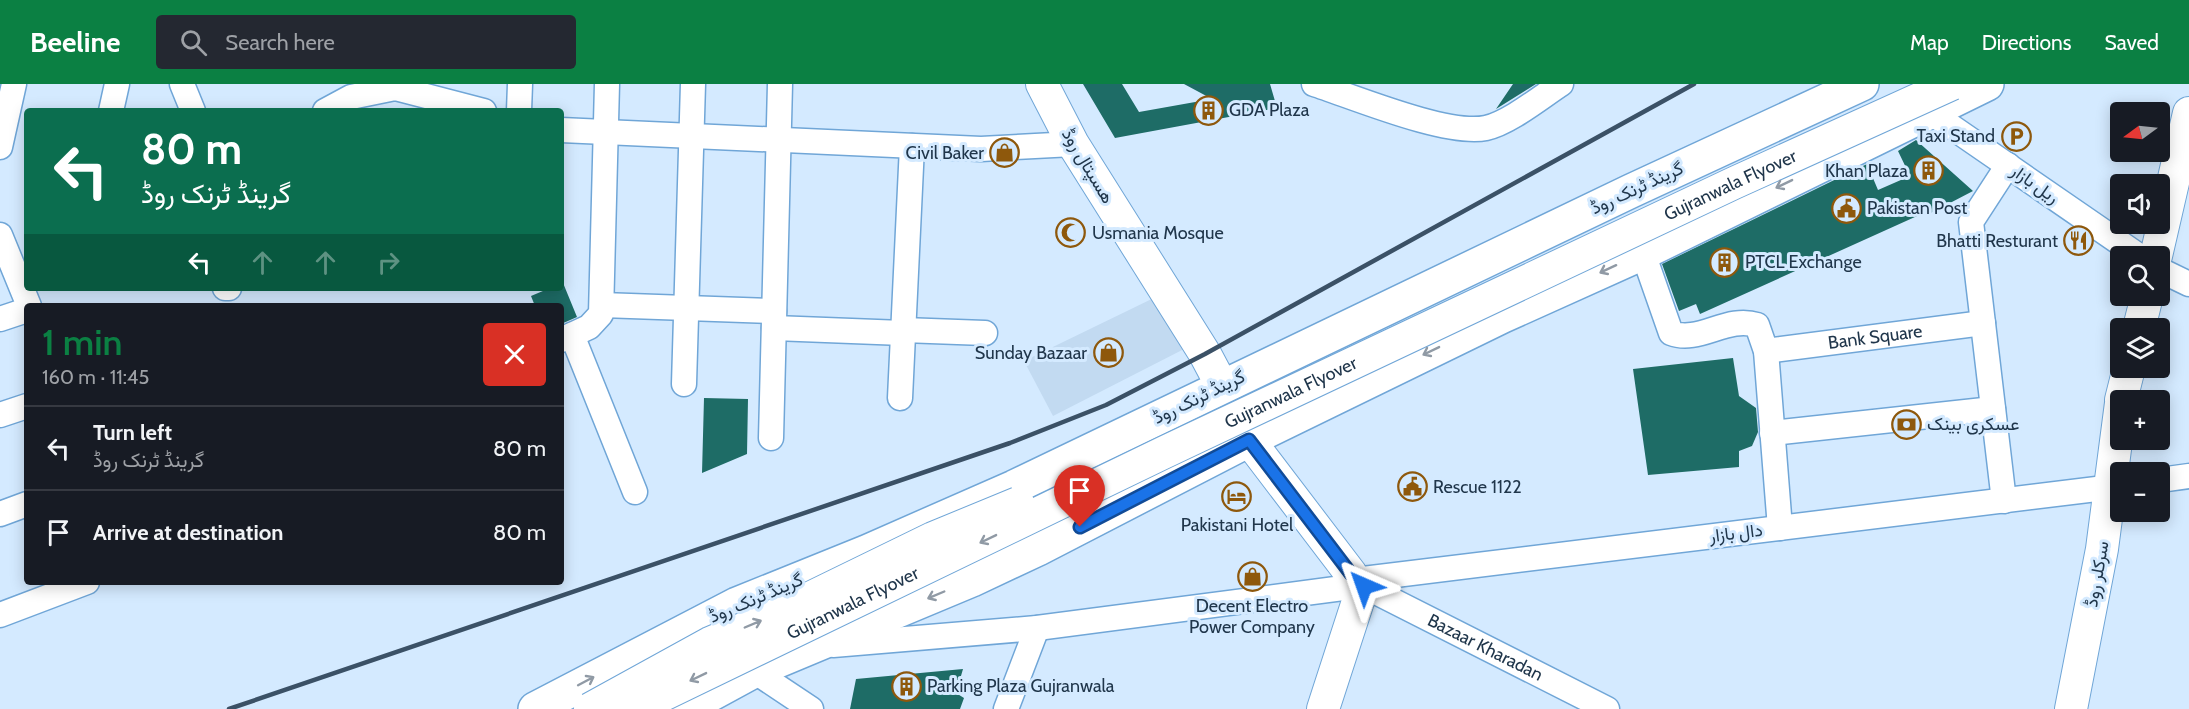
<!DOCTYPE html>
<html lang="en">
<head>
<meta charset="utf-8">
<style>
  :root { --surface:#171b24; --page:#242831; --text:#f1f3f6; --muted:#9ea1a6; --line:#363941; --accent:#0b8043 }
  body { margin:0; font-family:Cabin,Vazirmatn,sans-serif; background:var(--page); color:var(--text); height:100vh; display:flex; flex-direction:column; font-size:22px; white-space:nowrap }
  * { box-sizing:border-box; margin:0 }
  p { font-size:20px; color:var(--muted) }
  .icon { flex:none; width:33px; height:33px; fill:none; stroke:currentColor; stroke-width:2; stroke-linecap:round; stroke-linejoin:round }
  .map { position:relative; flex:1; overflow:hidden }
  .drawer { position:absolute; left:24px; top:219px; width:540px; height:282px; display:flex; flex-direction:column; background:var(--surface); border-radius:6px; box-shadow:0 3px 15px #0003 }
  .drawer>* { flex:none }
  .hud { position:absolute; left:24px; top:24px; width:540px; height:183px; border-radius:6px; box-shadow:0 3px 15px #0003; background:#0b6e4f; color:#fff; overflow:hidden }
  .needle { width:39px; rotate:255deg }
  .fabs { position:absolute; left:2110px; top:18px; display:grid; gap:12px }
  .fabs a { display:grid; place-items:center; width:60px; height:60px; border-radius:6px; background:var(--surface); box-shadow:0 3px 15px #0003; font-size:30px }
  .pin { position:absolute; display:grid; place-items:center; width:51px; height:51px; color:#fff; margin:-62px -26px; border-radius:50% 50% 50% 0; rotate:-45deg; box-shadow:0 0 6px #0007 }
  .pin .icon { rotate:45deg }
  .me { position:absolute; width:66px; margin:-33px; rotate:317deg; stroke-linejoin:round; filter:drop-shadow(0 0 4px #0008) }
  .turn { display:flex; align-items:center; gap:21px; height:126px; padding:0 18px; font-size:27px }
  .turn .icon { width:78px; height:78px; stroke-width:2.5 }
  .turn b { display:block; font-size:42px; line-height:51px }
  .lanes { display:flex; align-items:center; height:57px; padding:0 18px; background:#0003; justify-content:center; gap:30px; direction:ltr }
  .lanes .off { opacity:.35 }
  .round { display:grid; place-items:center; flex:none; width:63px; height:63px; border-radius:6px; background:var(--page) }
  .headline { display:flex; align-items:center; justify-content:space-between; height:102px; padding:0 18px }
  h1 { font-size:36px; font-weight:600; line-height:45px; color:var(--accent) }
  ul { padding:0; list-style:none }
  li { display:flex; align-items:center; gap:18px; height:84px; padding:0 18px; border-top:2px solid var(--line) }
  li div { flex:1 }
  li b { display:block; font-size:22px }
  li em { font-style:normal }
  header { display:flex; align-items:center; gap:36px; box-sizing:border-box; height:84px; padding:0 30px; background:var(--accent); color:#fff }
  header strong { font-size:28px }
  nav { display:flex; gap:33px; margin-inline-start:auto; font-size:21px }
  .search { width:420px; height:54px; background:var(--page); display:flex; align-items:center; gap:15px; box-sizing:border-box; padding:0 21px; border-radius:6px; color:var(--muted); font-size:22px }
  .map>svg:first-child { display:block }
  .built { fill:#c2daf1 }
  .building { fill:#1e6c66 }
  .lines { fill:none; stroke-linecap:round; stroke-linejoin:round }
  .minor-casing { stroke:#70a6d7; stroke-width:27 }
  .major-casing { stroke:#70a6d7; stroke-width:34 }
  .highway-casing { stroke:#70a6d7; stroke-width:36 }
  .minor { stroke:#fff; stroke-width:24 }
  .major { stroke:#fff; stroke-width:32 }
  .highway { stroke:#fff; stroke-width:33 }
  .rail { stroke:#3b5166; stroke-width:4.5 }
  .major-bridge-casing { stroke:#70a6d7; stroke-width:34; stroke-linecap:butt }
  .major-bridge { stroke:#fff; stroke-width:32 }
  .oneway { stroke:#909aa5 }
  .route-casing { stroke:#114b97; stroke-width:15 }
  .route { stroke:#1a73e8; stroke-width:10 }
  .labels { text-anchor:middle; stroke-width:6; stroke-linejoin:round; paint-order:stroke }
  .poi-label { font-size:18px; fill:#20364b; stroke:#d4eaff; text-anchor:start }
  .street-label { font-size:18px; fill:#20364b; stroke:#d4eaff }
</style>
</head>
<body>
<header>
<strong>Beeline</strong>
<div class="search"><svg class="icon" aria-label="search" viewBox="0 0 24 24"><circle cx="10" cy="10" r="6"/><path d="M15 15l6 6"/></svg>Search here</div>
<nav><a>Map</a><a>Directions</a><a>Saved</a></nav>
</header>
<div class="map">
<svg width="2189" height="625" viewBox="0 0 2189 625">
  <rect width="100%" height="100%" fill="#d4eaff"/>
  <path class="built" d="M 1162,210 L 1190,262 L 1053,332 L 1024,277 Z"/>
  <path class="building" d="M 1083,0 L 1122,0 L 1139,28 L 1212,15 L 1184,0 L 1270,0 L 1277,24 L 1115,54 Z
    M 1513,0 L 1536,0 L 1496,25 Z
    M 1916,56 L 1973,107 L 1927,131 L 1926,128 L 1700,230 L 1696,220 L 1679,227 L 1662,180 L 1867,80 L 1878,106 L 1910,92 L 1898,67 Z
    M 561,194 L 577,233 L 561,240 L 561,222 L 535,222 L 531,212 L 550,204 L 561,204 Z
    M 1733,274 L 1739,312 L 1756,324 L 1758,348 L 1752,362 L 1739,367 L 1739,383 L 1648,391 L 1633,285 Z
    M 704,314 L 748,315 L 747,370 L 702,389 Z
    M 963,585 L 956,609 L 964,614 L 960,625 L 850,625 L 856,595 Z"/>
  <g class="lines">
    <defs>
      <g id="minor">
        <path d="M 182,0 L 193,27"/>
        <path d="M 1314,0 C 1354,13 1447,52 1486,44 C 1509,39 1541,13 1561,0"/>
        <path d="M 111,27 L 117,0"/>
        <path d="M 325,27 L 351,13 L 395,4 L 484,27"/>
        <path d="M 519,27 L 520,0"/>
        <path d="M 1930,28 L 2139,172"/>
        <path d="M 561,46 L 981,65 L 1073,60"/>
        <path d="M 0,63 L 14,0"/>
        <path d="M 0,151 L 29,222"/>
        <path d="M 1643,169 L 1671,249 C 1699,260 1727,231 1757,241 L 1766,267 L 1780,444"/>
        <path d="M 2160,186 L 2189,200"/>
        <path d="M 225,204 L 229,204"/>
        <path d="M 602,221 L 774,227"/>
        <path d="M 0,235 L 27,226"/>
        <path d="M 774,244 L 903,249"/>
        <path d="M 903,246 L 985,249"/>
        <path d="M 572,251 L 635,408"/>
        <path d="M 561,256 L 589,243 L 601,230 L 607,0"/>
        <path id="s1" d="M 1766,267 L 1983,239"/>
        <path d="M 684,300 L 693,0"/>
        <path d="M 900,314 L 912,62"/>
        <path d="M 0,331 L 27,322"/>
        <path d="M 1772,349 L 1993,325"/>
        <path d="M 771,354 L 780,0"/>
        <path d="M 2160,396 L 2189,392"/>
        <path d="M 2004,417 L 1971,138 L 2008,81"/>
        <path d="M 0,430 L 27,420"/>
        <path d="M 1363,495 L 2121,402"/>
        <path id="s2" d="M 1364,502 L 1607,625"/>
        <path d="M 0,531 L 87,498"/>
        <path d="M 833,561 L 1037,544 L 1343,504"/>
        <path d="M 754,587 L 811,625"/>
        <path d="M 1006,625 L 1037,544"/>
      </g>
      <path id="major" d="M 1042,0 L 1073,60 L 1205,270 L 1222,302
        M 2156,172 L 2189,29
        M 2139,244 L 2147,212
        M 2121,316 L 2129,284
        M 1249,356 L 1351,490
        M 1323,625 L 1361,508
        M 2071,625 L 2102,465 L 2121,319"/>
      <path id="highway" d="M 535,625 L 737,520 L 866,468 L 1014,403 L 1631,107 L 1862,0
        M 684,625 L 754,587 L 972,496 L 1038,465 L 1249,356 L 1503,232 L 1643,169 L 1987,0"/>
    </defs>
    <use href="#minor" class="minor-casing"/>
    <use href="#major" class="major-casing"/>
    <use href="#highway" class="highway-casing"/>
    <use href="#minor" class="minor"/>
    <use href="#major" class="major"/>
    <use href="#highway" class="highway"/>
    <path class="rail" d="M 229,625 L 1010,359 L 1106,321 L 1205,270 L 1694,0"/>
    <defs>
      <g id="major-bridge">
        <path d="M 590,625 L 710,559 L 773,532 L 933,454 L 1018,419"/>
        <path id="s3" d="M 634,625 L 1165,368 L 1734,99 L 1952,0"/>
      </g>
    </defs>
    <use href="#major-bridge" class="major-bridge-casing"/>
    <use href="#major-bridge" class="major-bridge"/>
  </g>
  <defs><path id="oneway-shaft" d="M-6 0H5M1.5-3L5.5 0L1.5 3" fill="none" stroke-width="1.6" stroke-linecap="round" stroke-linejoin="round" transform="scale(1.5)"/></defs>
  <g class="oneway">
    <use href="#oneway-shaft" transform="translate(1784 100) rotate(154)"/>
    <use href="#oneway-shaft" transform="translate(1608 185) rotate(155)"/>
    <use href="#oneway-shaft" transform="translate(1431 267) rotate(154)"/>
    <use href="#oneway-shaft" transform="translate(988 455) rotate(154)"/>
    <use href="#oneway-shaft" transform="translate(936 511) rotate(157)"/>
    <use href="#oneway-shaft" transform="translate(753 540) rotate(-23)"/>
    <use href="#oneway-shaft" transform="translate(698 593) rotate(154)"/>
    <use href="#oneway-shaft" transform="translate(586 597) rotate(-28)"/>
  </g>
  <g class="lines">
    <defs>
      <path id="route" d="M 1080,443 L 1249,356 L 1351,490 L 1363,495 L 1364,502"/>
    </defs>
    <use href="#route" class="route-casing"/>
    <use href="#route" class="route"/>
  </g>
  <defs>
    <symbol id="building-ring" viewBox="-11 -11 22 22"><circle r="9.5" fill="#d4eaff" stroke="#8e580c" stroke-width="1.5"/><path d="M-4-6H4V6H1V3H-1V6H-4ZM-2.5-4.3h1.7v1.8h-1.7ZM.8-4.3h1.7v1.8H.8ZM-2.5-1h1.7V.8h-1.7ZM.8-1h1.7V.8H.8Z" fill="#8e580c"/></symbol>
    <symbol id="parking-ring" viewBox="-11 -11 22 22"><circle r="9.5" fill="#d4eaff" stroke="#8e580c" stroke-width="1.5"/><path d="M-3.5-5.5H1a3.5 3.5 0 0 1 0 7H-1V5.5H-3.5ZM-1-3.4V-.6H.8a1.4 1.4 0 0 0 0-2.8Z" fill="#8e580c"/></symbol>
    <symbol id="shop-ring" viewBox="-11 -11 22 22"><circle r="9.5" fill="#d4eaff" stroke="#8e580c" stroke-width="1.5"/><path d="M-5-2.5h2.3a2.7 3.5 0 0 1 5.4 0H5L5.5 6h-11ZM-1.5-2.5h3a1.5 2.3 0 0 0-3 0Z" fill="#8e580c"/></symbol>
    <symbol id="civic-ring" viewBox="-11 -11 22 22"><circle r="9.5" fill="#d4eaff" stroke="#8e580c" stroke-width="1.5"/><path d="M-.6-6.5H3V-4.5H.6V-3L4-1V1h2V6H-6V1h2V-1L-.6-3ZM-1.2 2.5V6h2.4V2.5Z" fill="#8e580c"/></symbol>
    <symbol id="mosque-ring" viewBox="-11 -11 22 22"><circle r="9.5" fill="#d4eaff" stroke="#8e580c" stroke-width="1.5"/><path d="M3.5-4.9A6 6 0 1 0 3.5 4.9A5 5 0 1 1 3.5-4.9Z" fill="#8e580c"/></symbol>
    <symbol id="restaurant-ring" viewBox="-11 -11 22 22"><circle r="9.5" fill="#d4eaff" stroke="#8e580c" stroke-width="1.5"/><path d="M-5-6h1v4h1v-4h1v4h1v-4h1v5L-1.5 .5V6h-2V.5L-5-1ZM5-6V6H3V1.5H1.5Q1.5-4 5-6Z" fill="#8e580c"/></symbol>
    <symbol id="bank-ring" viewBox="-11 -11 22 22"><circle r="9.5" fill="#d4eaff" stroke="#8e580c" stroke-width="1.5"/><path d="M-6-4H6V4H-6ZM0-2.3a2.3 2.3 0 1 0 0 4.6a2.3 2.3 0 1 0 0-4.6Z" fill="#8e580c"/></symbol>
    <symbol id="hotel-ring" viewBox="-11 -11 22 22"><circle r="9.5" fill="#d4eaff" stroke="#8e580c" stroke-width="1.5"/><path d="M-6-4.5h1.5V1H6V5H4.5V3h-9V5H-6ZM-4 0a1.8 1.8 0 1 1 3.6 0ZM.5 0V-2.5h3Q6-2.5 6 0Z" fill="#8e580c"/></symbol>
  </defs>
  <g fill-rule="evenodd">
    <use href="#building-ring" x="1192" y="10" width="33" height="33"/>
    <use href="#parking-ring" x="2000" y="36" width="33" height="33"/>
    <use href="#shop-ring" x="988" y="52" width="33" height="33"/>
    <use href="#building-ring" x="1912" y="70" width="33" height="33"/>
    <use href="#civic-ring" x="1830" y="108" width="33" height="33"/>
    <use href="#mosque-ring" x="1054" y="132" width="33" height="33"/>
    <use href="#restaurant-ring" x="2062" y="140" width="33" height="33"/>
    <use href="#building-ring" x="1708" y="162" width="33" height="33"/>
    <use href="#shop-ring" x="1092" y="252" width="33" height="33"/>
    <use href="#bank-ring" x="1890" y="324" width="33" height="33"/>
    <use href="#civic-ring" x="1396" y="386" width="33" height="33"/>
    <use href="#hotel-ring" x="1220" y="396" width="33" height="33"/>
    <use href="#shop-ring" x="1236" y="476" width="33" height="33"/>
    <use href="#building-ring" x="890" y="586" width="33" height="33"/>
  </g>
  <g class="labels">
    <g class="poi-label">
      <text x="1229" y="32">GDA Plaza</text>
      <text x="1995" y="58" text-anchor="end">Taxi Stand</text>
      <text x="984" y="75" text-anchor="end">Civil Baker</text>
      <text x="1908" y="93" text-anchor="end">Khan Plaza</text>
      <text x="1867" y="130">Pakistan Post</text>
      <text x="1092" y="155">Usmania Mosque</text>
      <text x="2058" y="163" text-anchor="end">Bhatti Resturant</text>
      <text x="1745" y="184">PTCL Exchange</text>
      <text x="1087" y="275" text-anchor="end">Sunday Bazaar</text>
      <text x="1927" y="346">عسکری بینک</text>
      <text x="1433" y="409">Rescue 1122</text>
      <text x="1237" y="447" text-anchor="middle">Pakistani Hotel</text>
      <text x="1252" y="528" text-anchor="middle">Decent Electro<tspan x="1252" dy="21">Power Company</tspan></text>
      <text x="927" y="608">Parking Plaza Gujranwala</text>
    </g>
    <g class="street-label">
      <text transform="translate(1088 82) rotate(59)" y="6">ھسپتال روڈ</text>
      <text transform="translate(2035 100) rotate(35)" y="6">ریل بازار</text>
      <text dy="6" stroke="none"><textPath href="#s3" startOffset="1215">Gujranwala Flyover</textPath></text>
      <text transform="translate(1637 104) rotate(-25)" y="6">گرینڈ ٹرنک روڈ</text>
      <text dy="6" stroke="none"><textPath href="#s1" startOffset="110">Bank Square</textPath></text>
      <text dy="6" stroke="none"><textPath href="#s3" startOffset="729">Gujranwala Flyover</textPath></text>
      <text transform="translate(1199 313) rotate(-26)" y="6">گرینڈ ٹرنک روڈ</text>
      <text transform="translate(1736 449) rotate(-7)" y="6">دال بازار</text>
      <text transform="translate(2097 490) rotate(-80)" y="6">سرکلر روڈ</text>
      <text transform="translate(756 514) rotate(-23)" y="6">گرینڈ ٹرنک روڈ</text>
      <text dy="6" stroke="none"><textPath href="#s3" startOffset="243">Gujranwala Flyover</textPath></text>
      <text dy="6" stroke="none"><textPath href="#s2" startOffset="136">Bazaar Kharadan</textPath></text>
    </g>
  </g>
</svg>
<div class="fabs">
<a><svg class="needle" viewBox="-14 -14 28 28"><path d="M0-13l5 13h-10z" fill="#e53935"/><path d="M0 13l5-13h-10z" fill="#9ea1a6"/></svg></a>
<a><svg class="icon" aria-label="sound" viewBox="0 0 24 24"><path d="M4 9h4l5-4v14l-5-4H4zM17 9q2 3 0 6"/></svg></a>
<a><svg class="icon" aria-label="search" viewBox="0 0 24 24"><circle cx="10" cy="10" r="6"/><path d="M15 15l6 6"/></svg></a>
<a><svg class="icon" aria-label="layers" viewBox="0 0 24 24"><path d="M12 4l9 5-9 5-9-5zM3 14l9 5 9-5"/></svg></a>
<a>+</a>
<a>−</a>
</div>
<div class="pin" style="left:1080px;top:443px;background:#d93025"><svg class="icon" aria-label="arrive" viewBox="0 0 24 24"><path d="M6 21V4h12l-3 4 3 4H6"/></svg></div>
<svg class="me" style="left:1364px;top:502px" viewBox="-20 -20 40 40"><path d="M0-17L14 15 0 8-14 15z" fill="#1a73e8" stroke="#fff" stroke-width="4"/></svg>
<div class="hud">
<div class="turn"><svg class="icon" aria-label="left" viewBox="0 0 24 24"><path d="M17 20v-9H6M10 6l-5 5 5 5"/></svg><div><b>80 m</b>گرینڈ ٹرنک روڈ</div></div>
<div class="lanes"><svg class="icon" aria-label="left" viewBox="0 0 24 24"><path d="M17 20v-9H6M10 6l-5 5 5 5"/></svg><svg class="icon off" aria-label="ahead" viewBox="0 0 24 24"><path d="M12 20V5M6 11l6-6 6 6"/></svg><svg class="icon off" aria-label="ahead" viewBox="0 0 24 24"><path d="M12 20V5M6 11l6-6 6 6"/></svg><svg class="icon off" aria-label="right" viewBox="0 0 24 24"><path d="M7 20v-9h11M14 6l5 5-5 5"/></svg></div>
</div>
<section class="drawer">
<div class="headline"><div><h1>1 min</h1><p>160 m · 11:45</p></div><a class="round" style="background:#d93025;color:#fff"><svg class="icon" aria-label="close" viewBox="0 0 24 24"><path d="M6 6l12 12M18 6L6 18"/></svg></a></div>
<ul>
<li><svg class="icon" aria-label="left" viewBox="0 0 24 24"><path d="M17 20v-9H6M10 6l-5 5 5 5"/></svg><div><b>Turn left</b><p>گرینڈ ٹرنک روڈ</p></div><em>80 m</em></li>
<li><svg class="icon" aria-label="arrive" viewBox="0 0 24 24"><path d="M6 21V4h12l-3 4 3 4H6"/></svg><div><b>Arrive at destination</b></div><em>80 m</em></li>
</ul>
</section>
</div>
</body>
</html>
